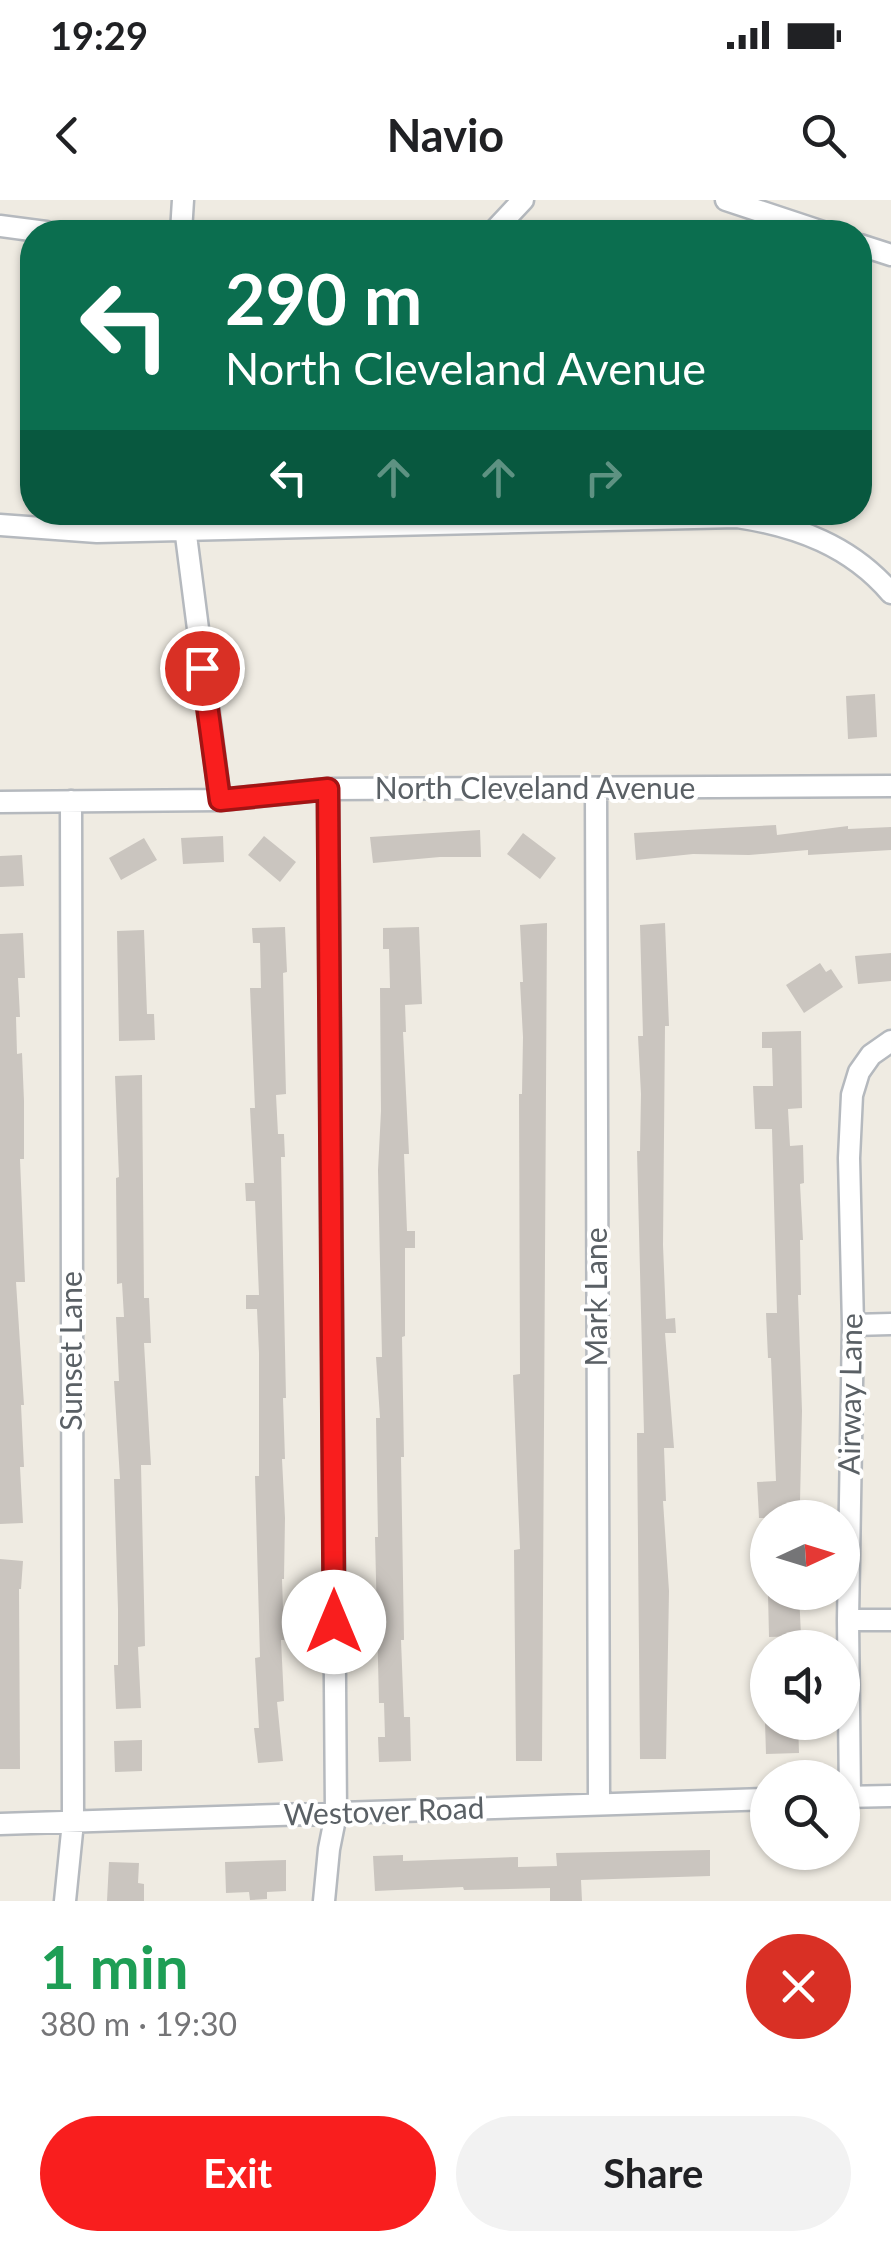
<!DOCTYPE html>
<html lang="en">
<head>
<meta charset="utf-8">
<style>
  :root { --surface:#fff; --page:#f2f2f2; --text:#202124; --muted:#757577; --accent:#f91e1e }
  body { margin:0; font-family:Lato,sans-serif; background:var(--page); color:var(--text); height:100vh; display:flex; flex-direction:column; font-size:38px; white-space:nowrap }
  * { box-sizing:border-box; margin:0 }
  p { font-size:32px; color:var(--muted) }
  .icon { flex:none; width:55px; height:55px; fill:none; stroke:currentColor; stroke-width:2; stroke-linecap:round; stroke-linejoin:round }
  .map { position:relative; height:1701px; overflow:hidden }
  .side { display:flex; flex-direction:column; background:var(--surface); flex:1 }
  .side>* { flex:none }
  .hud { position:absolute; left:20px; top:20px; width:852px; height:305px; border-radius:40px; box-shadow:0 2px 8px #0004; background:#0b6e4f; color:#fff; overflow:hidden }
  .needle { width:65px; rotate:86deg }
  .controls { position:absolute; left:750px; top:1300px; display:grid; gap:20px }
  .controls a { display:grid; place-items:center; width:110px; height:110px; border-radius:50%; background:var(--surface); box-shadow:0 2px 8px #0004; font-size:50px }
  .pin { position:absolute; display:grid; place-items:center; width:85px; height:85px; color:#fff; margin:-42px; border:5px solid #fff; border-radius:50%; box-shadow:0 2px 10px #0007 }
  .me { position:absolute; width:110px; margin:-55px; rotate:0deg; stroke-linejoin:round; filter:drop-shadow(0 0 8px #0008) }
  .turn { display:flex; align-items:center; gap:35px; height:210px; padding:0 40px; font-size:45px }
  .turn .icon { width:130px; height:130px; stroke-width:2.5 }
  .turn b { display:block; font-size:70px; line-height:85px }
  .lanes { display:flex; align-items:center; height:95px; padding:0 40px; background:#0003; justify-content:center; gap:50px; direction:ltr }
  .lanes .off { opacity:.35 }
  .round { display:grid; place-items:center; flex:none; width:105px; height:105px; border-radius:52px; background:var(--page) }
  .overview { display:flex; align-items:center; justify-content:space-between; height:170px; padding:0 40px }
  h1 { font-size:60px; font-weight:700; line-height:75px; color:#1e9e55 }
  .primary-button { display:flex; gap:20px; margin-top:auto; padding:20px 40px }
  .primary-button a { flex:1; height:115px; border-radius:60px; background:var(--accent); color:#fff; font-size:40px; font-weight:700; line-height:115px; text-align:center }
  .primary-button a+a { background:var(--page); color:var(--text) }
  .status { display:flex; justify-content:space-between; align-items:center; height:70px; padding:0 50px; background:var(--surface); direction:ltr }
  .status svg { height:28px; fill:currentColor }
  header { display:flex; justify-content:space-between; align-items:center; height:130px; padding:0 40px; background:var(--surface); font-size:45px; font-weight:700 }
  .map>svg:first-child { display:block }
  .building { fill:#cac5bf }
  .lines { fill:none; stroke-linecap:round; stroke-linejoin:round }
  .street-casing { stroke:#b5b9be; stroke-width:25 }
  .street { stroke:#fff; stroke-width:20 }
  .route-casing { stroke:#a21414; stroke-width:25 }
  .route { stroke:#f91e1e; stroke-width:18 }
  .labels { text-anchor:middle; stroke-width:8; stroke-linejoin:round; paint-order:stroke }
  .street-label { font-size:30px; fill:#5a6065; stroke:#fff }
</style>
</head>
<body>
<div class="status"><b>19:29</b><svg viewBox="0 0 49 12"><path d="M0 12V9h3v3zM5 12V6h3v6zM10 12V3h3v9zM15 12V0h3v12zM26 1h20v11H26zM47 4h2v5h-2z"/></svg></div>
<header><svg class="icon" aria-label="back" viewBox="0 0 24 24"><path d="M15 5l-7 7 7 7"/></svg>Navio<svg class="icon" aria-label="search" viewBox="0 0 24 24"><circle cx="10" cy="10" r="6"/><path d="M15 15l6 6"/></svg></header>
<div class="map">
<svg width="891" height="1701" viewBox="0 0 891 1701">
  <rect width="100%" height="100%" fill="#efebe2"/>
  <path class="building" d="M 875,494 L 877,537 L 848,539 L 846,496 Z
    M 776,625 L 777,635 L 848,626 L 848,629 L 891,627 L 891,650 L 808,655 L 808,650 L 749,655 L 693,654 L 636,660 L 634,633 Z
    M 480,630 L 481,657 L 440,657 L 373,663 L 370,637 Z
    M 523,633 L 556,658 L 540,679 L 507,654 Z
    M 223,636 L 224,662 L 183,664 L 181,638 Z
    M 264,636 L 296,662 L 280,682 L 248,655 Z
    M 144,638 L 157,660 L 121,680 L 109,658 Z
    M 22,655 L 24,686 L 0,687 L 0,656 Z
    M 547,723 L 542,1561 L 516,1561 L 514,1350 L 520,1349 L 513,1175 L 520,1174 L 519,894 L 522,894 L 523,837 L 520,782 L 523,782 L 520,725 Z
    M 665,723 L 669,826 L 665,826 L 663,1045 L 666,1119 L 675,1118 L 676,1133 L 665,1133 L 674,1248 L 664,1248 L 666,1301 L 663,1301 L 669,1391 L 666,1559 L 640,1559 L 637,1233 L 644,1233 L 637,951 L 640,951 L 641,894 L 638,836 L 643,836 L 640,725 Z
    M 285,727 L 287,772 L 283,773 L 286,894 L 276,895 L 278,934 L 284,934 L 285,957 L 281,957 L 286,1198 L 283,1198 L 285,1259 L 282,1259 L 285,1318 L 284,1379 L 282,1379 L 284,1440 L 281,1440 L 284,1501 L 277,1502 L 283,1561 L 258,1563 L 254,1528 L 259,1528 L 255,1458 L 260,1457 L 255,1276 L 259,1276 L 259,1153 L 257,1109 L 246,1109 L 246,1095 L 259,1095 L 255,1001 L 246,1001 L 245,983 L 254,983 L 250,908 L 255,908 L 250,788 L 261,788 L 260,743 L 253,743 L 252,728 Z
    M 419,727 L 422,804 L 405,805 L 406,832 L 403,832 L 409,954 L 404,954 L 407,1031 L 415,1031 L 415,1048 L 405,1048 L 405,1136 L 402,1137 L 404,1257 L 401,1257 L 404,1440 L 401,1440 L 404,1517 L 410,1517 L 411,1561 L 379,1562 L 378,1537 L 385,1537 L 384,1503 L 379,1503 L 375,1337 L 378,1337 L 376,1218 L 380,1218 L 376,1157 L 382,1157 L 378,970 L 381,911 L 380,788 L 390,788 L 389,749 L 383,749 L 383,728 Z
    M 144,730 L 147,814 L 154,814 L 155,840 L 119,841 L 117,731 Z
    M 23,733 L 25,778 L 18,778 L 20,817 L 16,817 L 17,854 L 22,853 L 24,901 L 24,959 L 20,959 L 25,1082 L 16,1082 L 24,1205 L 21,1205 L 24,1267 L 20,1267 L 23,1323 L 0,1324 L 0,734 Z
    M 891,753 L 891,781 L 858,784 L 855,756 Z
    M 820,763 L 826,772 L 831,769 L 843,787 L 804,813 L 786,785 Z
    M 801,831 L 802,908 L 788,909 L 790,946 L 803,945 L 804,983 L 800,984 L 803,1040 L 800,1040 L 801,1095 L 798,1095 L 802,1211 L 800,1302 L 789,1303 L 789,1318 L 759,1318 L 757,1282 L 776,1281 L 771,1158 L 768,1158 L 766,1113 L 777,1113 L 772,929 L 755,929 L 753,886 L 773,886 L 772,848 L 762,848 L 762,832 Z
    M 142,875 L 144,1098 L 149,1098 L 151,1143 L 144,1143 L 151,1265 L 141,1265 L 145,1446 L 138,1447 L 141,1508 L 116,1509 L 114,1465 L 118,1465 L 118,1409 L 114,1279 L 120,1279 L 114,1181 L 119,1181 L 116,1117 L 124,1117 L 122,1083 L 117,1084 L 116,978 L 119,977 L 115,876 Z
    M 0,1359 L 23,1361 L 21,1389 L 19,1389 L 20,1569 L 0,1569 Z
    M 799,1393 L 801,1436 L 769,1437 L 768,1394 Z
    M 765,1522 L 798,1522 L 799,1553 L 766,1554 Z
    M 142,1540 L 142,1571 L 115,1572 L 114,1541 Z
    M 710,1650 L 710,1676 L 581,1680 L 582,1701 L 550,1701 L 550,1688 L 464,1690 L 463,1687 L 375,1691 L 373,1656 L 403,1655 L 403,1661 L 518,1657 L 518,1667 L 557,1666 L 556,1653 Z
    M 286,1660 L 286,1691 L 267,1692 L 267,1699 L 250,1700 L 249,1692 L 226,1693 L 225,1662 Z
    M 109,1662 L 139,1663 L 138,1683 L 144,1684 L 144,1701 L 107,1701 Z"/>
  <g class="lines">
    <defs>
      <path id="street" d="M 726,0 L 823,32
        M 0,26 L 46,32
        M 181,32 L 183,0
        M 493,32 L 523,0
        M 860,45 L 891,55
        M 183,312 L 220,600
        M 0,325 L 97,332 L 737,317 C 797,326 851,346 891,393
        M 596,590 L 599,1603
        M 0,602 L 220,600 L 328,589 L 891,586
        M 853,1125 L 891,1124
        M 848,1420 L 891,1420
        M 842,1597 L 891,1596
        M 850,1597 L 848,1420 L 853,1125 L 849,958 L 852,895 L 859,872 L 871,855 L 891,841
        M 0,1624 L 768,1599
        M 65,1701 L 73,1622 L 71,601
        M 324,1701 L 329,1649 L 336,1614 L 328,589"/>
    </defs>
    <use href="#street" class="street-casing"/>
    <use href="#street" class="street"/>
  </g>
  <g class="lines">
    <defs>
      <path id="route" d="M 202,468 L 220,600 L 328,589 L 334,1422"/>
    </defs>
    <use href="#route" class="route-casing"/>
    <use href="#route" class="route"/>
  </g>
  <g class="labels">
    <g class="street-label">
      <text x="535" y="599">North Cleveland Avenue</text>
      <text transform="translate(597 1097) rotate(-90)" y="10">Mark Lane</text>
      <text transform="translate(72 1151) rotate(-90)" y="10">Sunset Lane</text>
      <text transform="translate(851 1194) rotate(-89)" y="10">Airway Lane</text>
      <text transform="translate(384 1612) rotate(-2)" y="10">Westover Road</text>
    </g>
  </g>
</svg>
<div class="controls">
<a><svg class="needle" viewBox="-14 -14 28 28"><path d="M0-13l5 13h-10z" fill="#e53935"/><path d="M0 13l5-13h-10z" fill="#757577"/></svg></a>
<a><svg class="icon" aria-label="sound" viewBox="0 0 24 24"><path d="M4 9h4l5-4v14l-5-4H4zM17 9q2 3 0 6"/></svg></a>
<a><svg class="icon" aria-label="search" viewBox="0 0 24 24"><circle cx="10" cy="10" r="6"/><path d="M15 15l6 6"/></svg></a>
</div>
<div class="pin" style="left:202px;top:468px;background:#d93025"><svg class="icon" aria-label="arrive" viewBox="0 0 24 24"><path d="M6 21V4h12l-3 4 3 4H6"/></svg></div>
<svg class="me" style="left:334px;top:1422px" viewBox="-20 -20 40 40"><circle r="19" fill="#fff"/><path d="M0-13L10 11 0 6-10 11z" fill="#f91e1e"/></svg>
<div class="hud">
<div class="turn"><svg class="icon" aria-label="left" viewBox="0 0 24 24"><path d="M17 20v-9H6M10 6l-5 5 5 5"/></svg><div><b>290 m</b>North Cleveland Avenue</div></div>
<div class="lanes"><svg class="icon" aria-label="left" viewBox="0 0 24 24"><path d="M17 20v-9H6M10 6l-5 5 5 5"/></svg><svg class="icon off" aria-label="ahead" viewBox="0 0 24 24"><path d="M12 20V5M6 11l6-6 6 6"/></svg><svg class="icon off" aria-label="ahead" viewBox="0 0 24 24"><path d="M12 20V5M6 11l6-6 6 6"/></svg><svg class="icon off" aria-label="right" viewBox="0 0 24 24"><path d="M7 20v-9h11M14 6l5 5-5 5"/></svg></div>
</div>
</div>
<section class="side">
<div class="overview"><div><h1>1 min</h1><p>380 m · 19:30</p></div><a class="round" style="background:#d93025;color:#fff"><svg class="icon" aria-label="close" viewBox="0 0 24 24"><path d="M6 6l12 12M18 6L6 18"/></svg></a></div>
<div class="primary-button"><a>Exit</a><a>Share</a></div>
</section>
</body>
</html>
